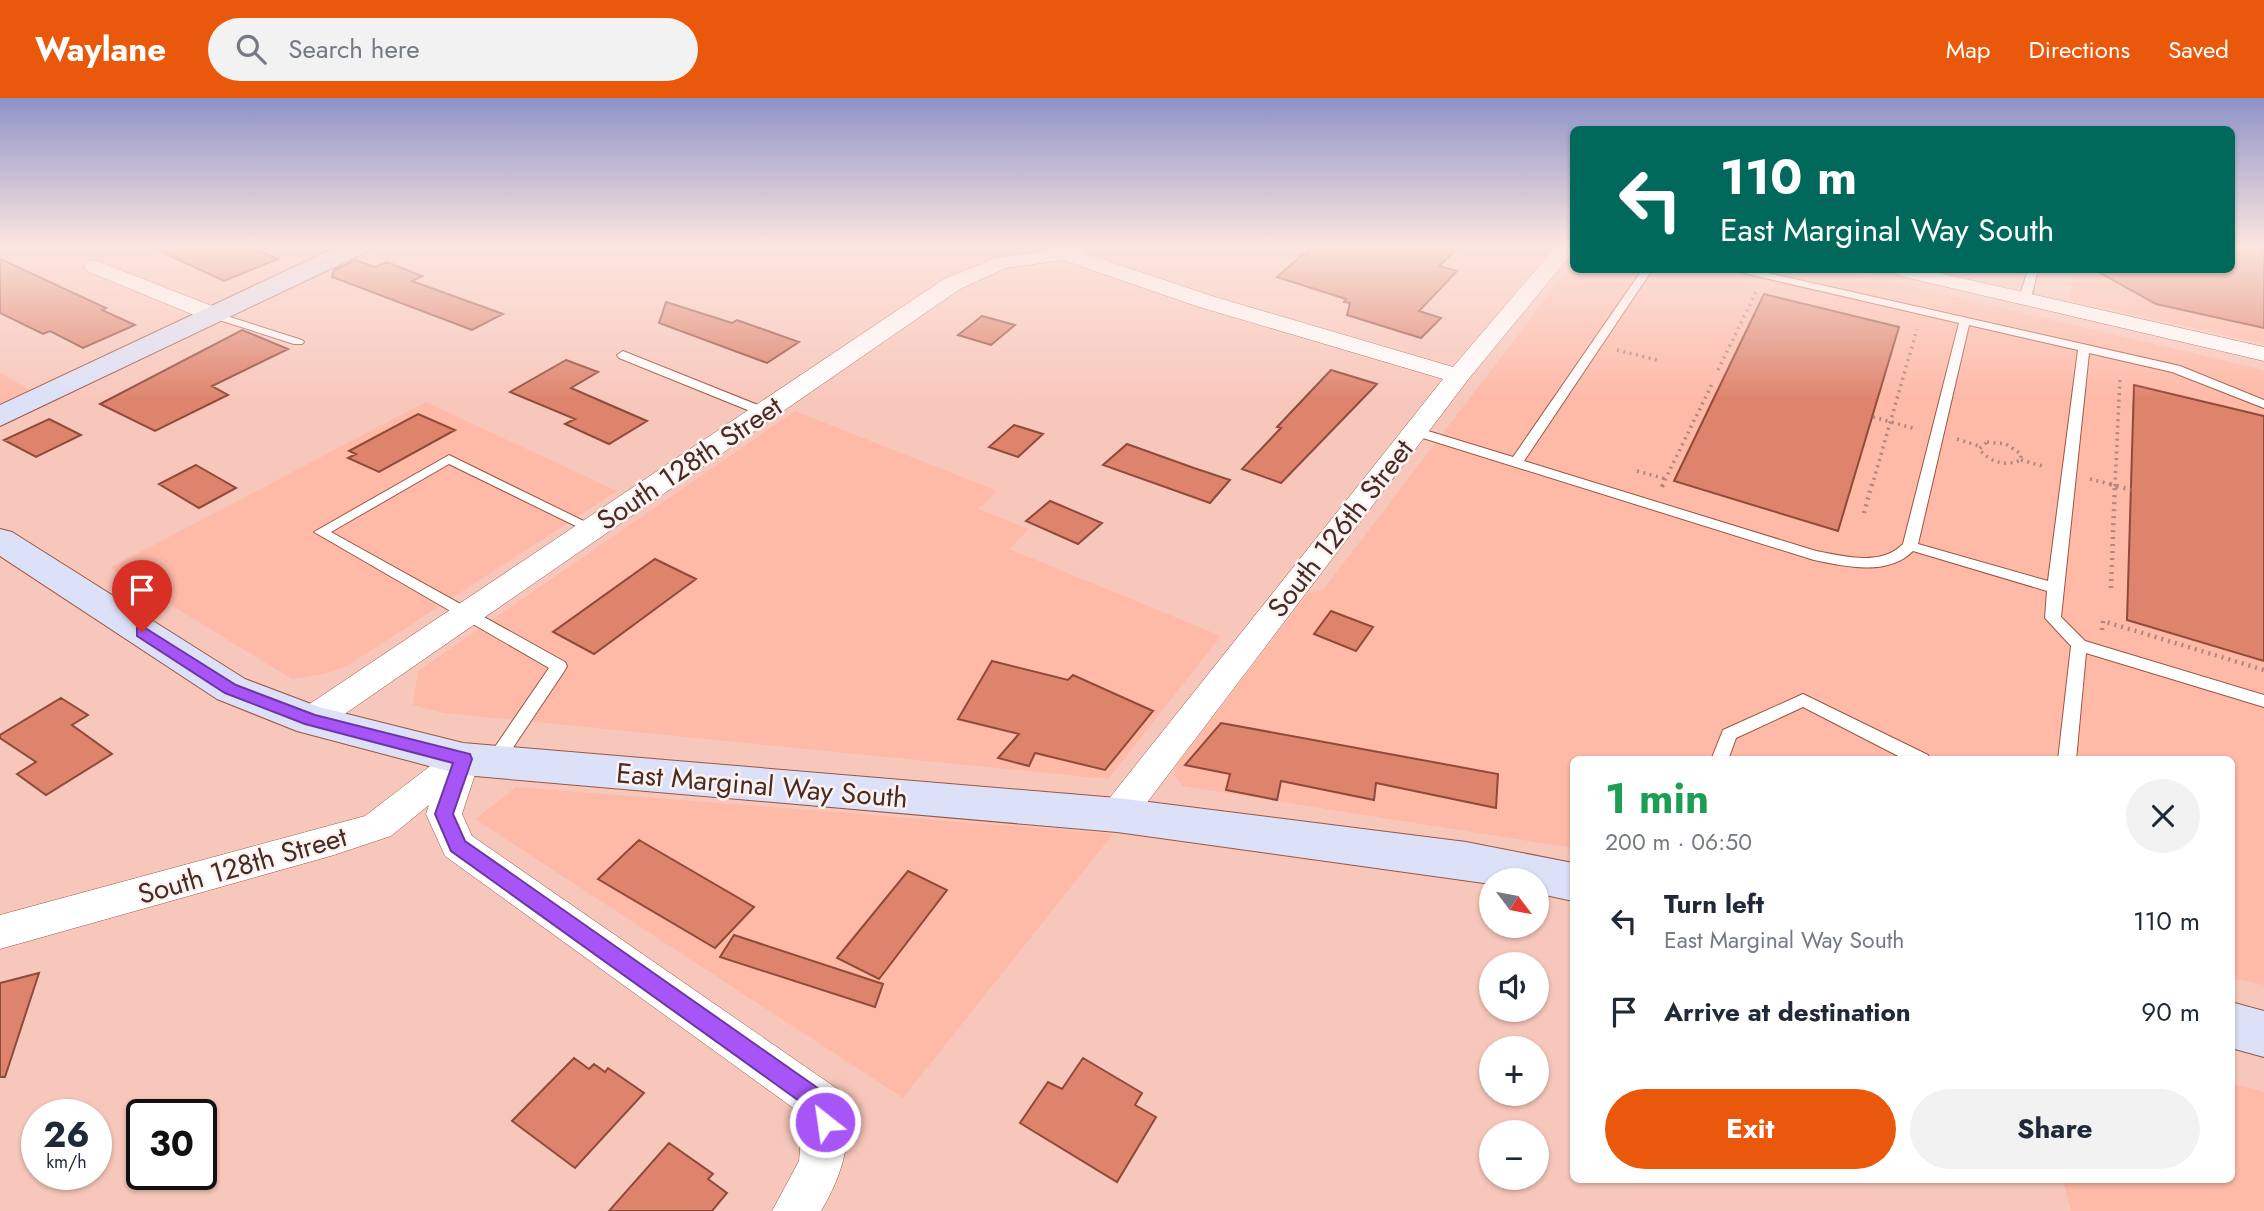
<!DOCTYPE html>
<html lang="en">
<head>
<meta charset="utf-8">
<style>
  :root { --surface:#fff; --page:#f2f2f3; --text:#1f2937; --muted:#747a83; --accent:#ea580c }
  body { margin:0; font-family:Jost,sans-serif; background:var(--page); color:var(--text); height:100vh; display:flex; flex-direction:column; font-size:26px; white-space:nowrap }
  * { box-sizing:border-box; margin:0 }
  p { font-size:23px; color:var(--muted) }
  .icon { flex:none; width:38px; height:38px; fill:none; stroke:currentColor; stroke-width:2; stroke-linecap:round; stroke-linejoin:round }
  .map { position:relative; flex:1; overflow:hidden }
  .drawer { position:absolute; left:1570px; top:658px; width:665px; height:427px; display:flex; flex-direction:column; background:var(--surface); border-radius:10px; box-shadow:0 2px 5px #0004 }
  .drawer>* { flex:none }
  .top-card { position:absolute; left:1570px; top:28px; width:665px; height:147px; border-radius:10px; box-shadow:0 2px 5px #0004; background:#00695c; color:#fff; overflow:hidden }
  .needle { width:46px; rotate:122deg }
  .tools { position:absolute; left:1479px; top:770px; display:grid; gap:14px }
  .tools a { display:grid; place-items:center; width:70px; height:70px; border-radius:50%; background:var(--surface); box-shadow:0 2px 5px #0004; font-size:35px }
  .speed { position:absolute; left:21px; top:1001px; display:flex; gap:14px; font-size:35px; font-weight:700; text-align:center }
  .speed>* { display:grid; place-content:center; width:91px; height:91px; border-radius:50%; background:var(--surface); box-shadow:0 2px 5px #0004; line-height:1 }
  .speed small { font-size:18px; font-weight:400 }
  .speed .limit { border:4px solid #111; border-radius:10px; background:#fff; color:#111 }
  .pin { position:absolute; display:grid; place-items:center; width:60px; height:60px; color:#fff; margin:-72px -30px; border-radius:50% 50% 50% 0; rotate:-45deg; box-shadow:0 0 7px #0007 }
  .pin .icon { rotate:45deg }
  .me { position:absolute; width:77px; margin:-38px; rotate:330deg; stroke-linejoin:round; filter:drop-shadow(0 0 5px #0008) }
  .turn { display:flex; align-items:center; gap:24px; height:147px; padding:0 35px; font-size:32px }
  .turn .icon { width:91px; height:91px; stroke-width:2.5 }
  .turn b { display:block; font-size:49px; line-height:60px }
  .round { display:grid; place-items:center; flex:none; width:74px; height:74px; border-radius:37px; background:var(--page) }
  .head { display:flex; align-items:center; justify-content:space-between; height:119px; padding:0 35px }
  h1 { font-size:42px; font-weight:700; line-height:52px; color:#1e9e55 }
  .cta { display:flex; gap:14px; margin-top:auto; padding:14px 35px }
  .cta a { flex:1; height:80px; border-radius:42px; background:var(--accent); color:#fff; font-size:28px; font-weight:700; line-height:80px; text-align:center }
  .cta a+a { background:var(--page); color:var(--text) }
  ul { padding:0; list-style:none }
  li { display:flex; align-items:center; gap:21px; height:91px; padding:0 35px }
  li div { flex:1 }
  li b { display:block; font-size:26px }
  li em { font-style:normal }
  header { display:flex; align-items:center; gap:42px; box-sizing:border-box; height:98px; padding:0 35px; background:var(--accent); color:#fff }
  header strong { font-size:33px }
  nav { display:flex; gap:38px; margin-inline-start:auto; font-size:24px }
  .search { width:490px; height:63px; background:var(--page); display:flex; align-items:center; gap:18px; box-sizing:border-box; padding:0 24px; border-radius:38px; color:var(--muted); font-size:26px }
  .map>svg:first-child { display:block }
  .built { fill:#feb9a7 }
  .building { fill:#de836c; stroke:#8f4a3a; stroke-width:2 }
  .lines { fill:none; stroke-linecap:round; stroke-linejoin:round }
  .lane-casing { stroke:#9a5543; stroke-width:2 }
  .street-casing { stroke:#9a5543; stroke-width:1 }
  .secondary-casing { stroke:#9a5543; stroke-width:2 }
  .path-far1 { stroke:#b1877d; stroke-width:3.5; stroke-dasharray:2 4.5; stroke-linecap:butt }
  .path { stroke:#b1877d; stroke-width:4.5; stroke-dasharray:2 5; stroke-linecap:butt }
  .lane { fill:#fff; fill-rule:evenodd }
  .street { fill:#fff; fill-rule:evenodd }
  .secondary { fill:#dce1f8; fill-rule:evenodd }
  .route { fill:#a855f7; stroke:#6d37a1; stroke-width:2 }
  .labels { text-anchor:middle; stroke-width:5; stroke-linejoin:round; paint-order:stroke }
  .street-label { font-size:28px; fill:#4a2b23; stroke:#fbf3f1 }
</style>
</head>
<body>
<header>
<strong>Waylane</strong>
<div class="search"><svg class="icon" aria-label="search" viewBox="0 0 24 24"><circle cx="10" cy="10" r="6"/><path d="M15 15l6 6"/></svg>Search here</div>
<nav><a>Map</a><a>Directions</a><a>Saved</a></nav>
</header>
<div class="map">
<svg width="2264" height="1113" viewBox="0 0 2264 1113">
  <rect width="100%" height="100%" fill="#f8c7bb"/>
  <path class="built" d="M 2231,147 L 2264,147 L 2264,246 L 2069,202 L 2074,172 L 2231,172 Z
    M 1573,165 L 1573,172 L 1841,172 L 2264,272 L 2264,887 L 2231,880 L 2231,662 L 1573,662 L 1573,750 L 1182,688 L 1175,677 L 1176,668 L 1308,495 L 1323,492 Z
    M 0,275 L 30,292 L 0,305 Z
    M 426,304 L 617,393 L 347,568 L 324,576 L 292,581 L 110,470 Z
    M 795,313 L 997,393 L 978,411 L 1029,431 L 1009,451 L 1221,538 L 1108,681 L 444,615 L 413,607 L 418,573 Z
    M 516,689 L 1113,736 L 903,1000 L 475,721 Z
    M 2231,985 L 2264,994 L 2264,1113 L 2071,1113 L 2063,1082 L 2231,1082 Z"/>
  <path class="building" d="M 147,147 L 245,147 L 278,161 L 224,183 Z
    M 1308,147 L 1461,147 L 1439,168 L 1457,173 L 1419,213 L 1441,220 L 1421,240 L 1347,217 L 1350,205 L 1344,204 L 1346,201 L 1277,179 L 1303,156 L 1307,157 Z
    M 2231,147 L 2264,147 L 2264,230 L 2156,206 L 2095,172 L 2231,172 Z
    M 0,161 L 106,210 L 102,212 L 135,227 L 83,250 L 50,233 L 43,236 L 0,215 Z
    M 355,162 L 375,169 L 387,164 L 422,178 L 412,183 L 503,216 L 472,232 L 332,179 L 334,172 Z
    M 1764,196 L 1899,229 L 1838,433 L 1674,383 Z
    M 666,204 L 732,225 L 737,222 L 799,244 L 767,265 L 659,225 Z
    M 982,218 L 1015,227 L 991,247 L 958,237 Z
    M 242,232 L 288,251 L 212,288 L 228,297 L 155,333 L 100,306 Z
    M 566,262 L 598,274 L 571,290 L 647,323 L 609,346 L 565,326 L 575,321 L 510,294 Z
    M 1331,272 L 1377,286 L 1281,385 L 1242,371 L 1281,330 L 1277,329 Z
    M 2134,287 L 2264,318 L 2264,563 L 2127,522 Z
    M 418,316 L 455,332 L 379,374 L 348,360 L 356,356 L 349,353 Z
    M 49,321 L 81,337 L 36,359 L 4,342 Z
    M 1014,327 L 1043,336 L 1018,359 L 989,349 Z
    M 1127,346 L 1194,370 L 1230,382 L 1210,405 L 1103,367 Z
    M 196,367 L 236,390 L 199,410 L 159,386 Z
    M 1050,403 L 1062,408 L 1102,425 L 1078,446 L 1026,423 Z
    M 655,461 L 696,481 L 594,556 L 553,534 Z
    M 1331,513 L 1373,529 L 1356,553 L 1314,536 Z
    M 992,563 L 1068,582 L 1073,577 L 1153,613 L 1105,672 L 1035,655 L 1029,668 L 998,660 L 1019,636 L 958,621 Z
    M 61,600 L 88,617 L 72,627 L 112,656 L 46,697 L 17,676 L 36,664 L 0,640 L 0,637 Z
    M 1221,625 L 1498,676 L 1496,710 L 1376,685 L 1374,702 L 1281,683 L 1277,702 L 1226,692 L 1230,676 L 1185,667 Z
    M 639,742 L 754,809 L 715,850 L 598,781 Z
    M 908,773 L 947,792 L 879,881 L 837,860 Z
    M 734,837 L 883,886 L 875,909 L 720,859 Z
    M 39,875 L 5,979 L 0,979 L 0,885 Z
    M 574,960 L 589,971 L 594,966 L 605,974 L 608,970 L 644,995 L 575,1070 L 512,1023 Z
    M 1083,960 L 1142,995 L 1135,1007 L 1156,1019 L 1117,1084 L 1020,1025 L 1048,984 L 1062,991 Z
    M 669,1045 L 713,1076 L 708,1081 L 727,1095 L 712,1113 L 609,1113 Z"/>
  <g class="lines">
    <defs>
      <path id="lane" d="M 1642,172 L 1652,172 L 1524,363 L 1816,453 C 1844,458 1880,469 1903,446 L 1959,225 L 1743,175 L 1738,172 L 1755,172 L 2180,268 L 2264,302 L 2264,310 L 2172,274 L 2089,255 L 2061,519 L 2085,543 L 2264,597 L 2264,609 L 2086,555 L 2076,662 L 2058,662 L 2071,548 L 2045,520 L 2047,493 L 1913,453 C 1887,479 1845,468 1814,462 L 1410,336 L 1410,330 L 1415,329 L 1513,359 ZM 1969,227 L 2078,252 L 2048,483 L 1918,446 Z
        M 2028,172 L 2038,172 L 2031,200 L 2025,203 L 2019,200 Z
        M 214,214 L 302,242 L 304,244 L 302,246 L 294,246 L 210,219 L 210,215 Z
        M 623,253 L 768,311 L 770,314 L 764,318 L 760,317 L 619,260 L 617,257 Z
        M 449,357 L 600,431 L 598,434 L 588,434 L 449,366 L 331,434 L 565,564 L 567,568 L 565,572 L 500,669 L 488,669 L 485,664 L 488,659 L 549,570 L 314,434 Z
        M 1803,596 L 1928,657 L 1930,662 L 1906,662 L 1803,609 L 1736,640 L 1728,662 L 1711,662 L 1723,632 Z"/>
      <path id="street" d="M 1050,147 L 1093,147 L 1084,155 L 1212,198 L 1453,269 L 1557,147 L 1573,147 L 1573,154 L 1467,283 L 1130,727 L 1117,731 L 1104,727 L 1099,717 L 1104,707 L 1443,281 L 1196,208 L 1063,162 L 1006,170 L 960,191 L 323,631 L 311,634 L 299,631 L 294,622 L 299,613 L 944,181 L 996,160 L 1045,153 Z
        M 95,162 L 222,212 L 225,217 L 214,224 L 206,222 L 87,173 L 84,168 L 87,163 Z
        M 1889,172 L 1926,172 L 2264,249 L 2264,263 L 1900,178 Z
        M 463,648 L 475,652 L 480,661 L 462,716 L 472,738 L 839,992 C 857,1033 843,1076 821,1113 L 772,1113 L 799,1063 L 803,1017 L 445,758 L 426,716 L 429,707 L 391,738 L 334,757 L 0,851 L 0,817 L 365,718 L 451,652 Z"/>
      <path id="secondary" d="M 341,147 L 374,147 L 370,152 L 0,328 L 0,307 Z
        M 0,431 L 12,434 L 245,581 L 319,609 L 463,645 L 1117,700 L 1466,744 L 1573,765 L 1573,803 L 1536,795 L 1536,782 L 1491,782 L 1491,786 L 1117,734 L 463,677 L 297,633 L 217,601 L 0,458 Z
        M 2231,904 L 2264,913 L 2264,959 L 2231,950 Z"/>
    </defs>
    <use href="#lane" class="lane-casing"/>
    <use href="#street" class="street-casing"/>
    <use href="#secondary" class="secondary-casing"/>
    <path class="path-far1" d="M 1617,252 L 1661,263
      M 1718,272 L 1756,194
      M 1873,319 L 1916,331
      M 1957,341 L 1979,348
      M 1987,344 L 2006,346 L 2021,356 L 2021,362 C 2005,369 1990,364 1979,351 Z
      M 2021,362 L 2046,369
      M 1637,373 L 1666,381
      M 2090,381 L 2117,388
      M 1662,388 L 1713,284
      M 1872,388 L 1917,231
      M 2115,388 L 2120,279"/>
    <path class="path" d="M 2110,386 L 2131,392
      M 1662,389 L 1663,386
      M 1864,415 L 1872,386
      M 2111,490 L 2115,386
      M 2102,532 L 2103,523 L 2264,572"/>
    <use href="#lane" class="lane"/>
    <use href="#street" class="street"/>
    <use href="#secondary" class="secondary"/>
  </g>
  <linearGradient id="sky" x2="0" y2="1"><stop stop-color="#8d92c8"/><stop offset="0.49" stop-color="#fce6e0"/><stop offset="1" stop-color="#fce6e0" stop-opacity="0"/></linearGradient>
  <rect width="2264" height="303" fill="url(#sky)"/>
  <path class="route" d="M 142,528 L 236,587 L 315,617 L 470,656 L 472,661 L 453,716 L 465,743 L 832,1000 L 836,1024 L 833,1032 L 825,1035 L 817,1032 L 813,1013 L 451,753 L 435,716 L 453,665 L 305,626 L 225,595 L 137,538 L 137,530 Z"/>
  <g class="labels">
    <g class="street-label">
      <text transform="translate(689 365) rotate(-34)" y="10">South 128th Street</text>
      <text transform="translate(1340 430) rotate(-52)" y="10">South 126th Street</text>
      <text transform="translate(762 687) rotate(5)" y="10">East Marginal Way South</text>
      <text transform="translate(242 767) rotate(-16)" y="10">South 128th Street</text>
    </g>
  </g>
</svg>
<div class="tools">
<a><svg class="needle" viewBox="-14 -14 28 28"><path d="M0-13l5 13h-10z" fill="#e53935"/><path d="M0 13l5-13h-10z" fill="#747a83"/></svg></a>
<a><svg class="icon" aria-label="sound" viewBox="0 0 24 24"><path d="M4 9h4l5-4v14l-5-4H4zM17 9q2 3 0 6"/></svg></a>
<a>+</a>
<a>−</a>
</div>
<div class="speed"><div>26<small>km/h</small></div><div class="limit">30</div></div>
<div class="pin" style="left:142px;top:534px;background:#d93025"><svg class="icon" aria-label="arrive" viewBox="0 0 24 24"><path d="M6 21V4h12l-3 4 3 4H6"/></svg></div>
<svg class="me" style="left:825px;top:1024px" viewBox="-20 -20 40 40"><circle r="17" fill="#a855f7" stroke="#fff" stroke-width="3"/><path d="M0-11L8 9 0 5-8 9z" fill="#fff"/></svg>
<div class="top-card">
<div class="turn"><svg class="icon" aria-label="left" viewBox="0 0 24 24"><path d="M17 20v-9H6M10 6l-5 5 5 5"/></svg><div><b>110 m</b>East Marginal Way South</div></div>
</div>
<section class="drawer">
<div class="head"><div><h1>1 min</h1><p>200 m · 06:50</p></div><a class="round"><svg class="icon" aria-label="close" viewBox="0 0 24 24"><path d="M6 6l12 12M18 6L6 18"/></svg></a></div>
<ul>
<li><svg class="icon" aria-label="left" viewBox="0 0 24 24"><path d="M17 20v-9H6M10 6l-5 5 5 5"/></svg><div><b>Turn left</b><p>East Marginal Way South</p></div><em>110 m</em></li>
<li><svg class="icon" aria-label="arrive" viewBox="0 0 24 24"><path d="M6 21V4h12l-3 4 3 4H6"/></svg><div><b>Arrive at destination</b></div><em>90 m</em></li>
</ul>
<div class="cta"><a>Exit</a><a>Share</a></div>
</section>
</div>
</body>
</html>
